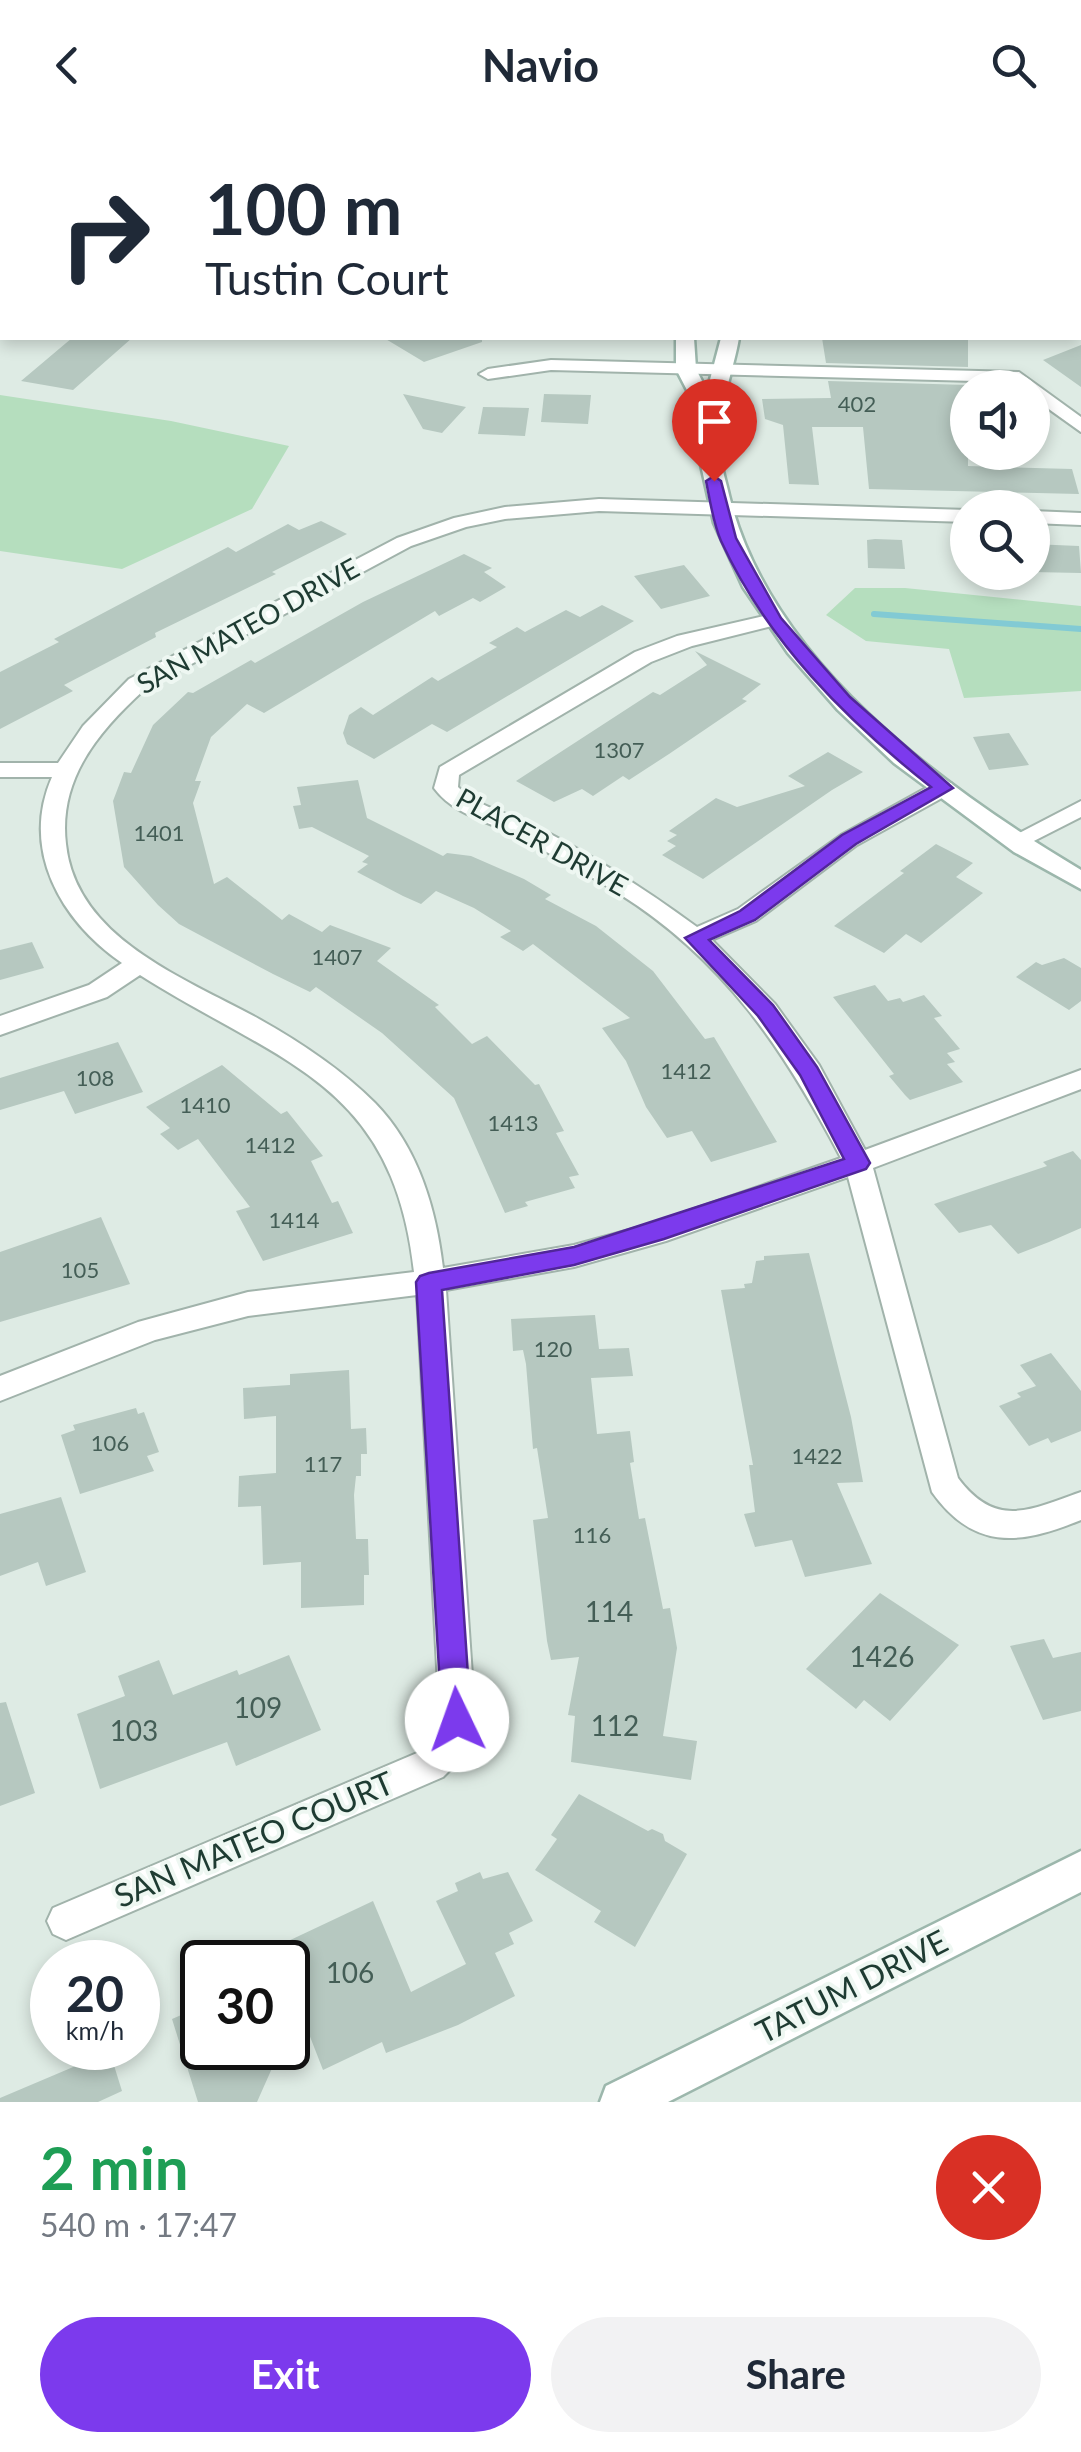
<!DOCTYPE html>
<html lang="en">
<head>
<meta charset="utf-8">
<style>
  :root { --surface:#fff; --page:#f2f2f3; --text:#1f2937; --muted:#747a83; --accent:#7c3aed }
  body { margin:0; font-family:Lato,sans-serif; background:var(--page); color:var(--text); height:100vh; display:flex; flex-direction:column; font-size:38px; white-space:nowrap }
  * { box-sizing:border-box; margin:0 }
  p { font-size:32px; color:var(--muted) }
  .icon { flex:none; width:55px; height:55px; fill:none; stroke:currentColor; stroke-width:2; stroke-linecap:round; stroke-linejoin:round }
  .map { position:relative; height:1972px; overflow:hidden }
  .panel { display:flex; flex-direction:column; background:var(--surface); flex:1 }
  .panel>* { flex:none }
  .banner { position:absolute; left:0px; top:0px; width:1082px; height:210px; box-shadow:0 5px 15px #0003; background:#fff; color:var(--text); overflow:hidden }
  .controls { position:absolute; left:950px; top:240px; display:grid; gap:20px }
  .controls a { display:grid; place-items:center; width:100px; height:100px; border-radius:50%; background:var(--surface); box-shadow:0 5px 15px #0003; font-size:50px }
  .speed { position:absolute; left:30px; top:1810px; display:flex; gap:20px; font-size:50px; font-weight:700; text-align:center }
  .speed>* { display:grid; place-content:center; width:130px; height:130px; border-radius:50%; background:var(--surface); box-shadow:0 5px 15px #0003; line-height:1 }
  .speed small { font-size:25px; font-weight:400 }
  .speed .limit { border:5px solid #111; border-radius:15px; background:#fff; color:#111 }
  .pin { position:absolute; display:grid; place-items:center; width:85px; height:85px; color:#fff; margin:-102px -42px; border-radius:50% 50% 50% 0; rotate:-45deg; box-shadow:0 0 10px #0007 }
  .pin .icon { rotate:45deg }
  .me { position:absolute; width:110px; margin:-55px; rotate:357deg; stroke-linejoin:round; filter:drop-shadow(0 0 8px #0008) }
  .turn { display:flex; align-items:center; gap:35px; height:210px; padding:0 40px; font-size:45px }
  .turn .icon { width:130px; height:130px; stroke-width:2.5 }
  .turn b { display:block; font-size:70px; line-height:85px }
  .round { display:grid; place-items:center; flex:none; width:105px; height:105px; border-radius:52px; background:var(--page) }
  .summary { display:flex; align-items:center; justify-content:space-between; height:170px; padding:0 40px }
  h1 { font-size:60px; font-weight:700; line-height:75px; color:#1e9e55 }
  .button { display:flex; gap:20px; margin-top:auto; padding:20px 40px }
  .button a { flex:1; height:115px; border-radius:60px; background:var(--accent); color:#fff; font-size:40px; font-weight:700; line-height:115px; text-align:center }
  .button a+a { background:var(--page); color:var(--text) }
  header { display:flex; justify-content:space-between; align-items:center; height:130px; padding:0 40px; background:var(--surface); font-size:45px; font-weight:700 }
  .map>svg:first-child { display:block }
  .green { fill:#b5debe }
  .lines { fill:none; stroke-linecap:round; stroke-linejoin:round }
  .stream { stroke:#82cad4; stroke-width:6 }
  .building { fill:#b6c8c0 }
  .street-casing { stroke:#a1b3ab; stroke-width:4 }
  .secondary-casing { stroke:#9cb7ac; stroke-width:5 }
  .street { fill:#fff; fill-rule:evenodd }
  .secondary { fill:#fff; fill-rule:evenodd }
  .route { fill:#7c3aed; stroke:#51269a; stroke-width:2.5 }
  .labels { text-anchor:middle; stroke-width:8; stroke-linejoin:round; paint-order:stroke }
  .number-label { font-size:22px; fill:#445e56 }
  .street-label { font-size:28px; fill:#1e3b32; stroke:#eef7f2 }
  .near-number-label { font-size:28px; fill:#445e56 }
  .near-street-label { font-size:32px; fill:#1e3b32; stroke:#eef7f2 }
</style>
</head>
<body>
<header><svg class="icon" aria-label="back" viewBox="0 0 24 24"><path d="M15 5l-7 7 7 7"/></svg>Navio<svg class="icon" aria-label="search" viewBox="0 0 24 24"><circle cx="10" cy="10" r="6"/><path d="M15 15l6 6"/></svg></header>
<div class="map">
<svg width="1081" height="1972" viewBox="0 0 1081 1972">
  <rect width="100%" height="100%" fill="#deebe4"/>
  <path class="green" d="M 0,265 L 171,291 L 289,316 L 252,379 L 122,439 L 0,421 Z
    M 855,458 L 905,458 L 1081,476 L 1081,561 L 964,568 L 949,519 L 866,511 L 826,485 Z"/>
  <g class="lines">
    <path class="stream" d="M 874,484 L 1081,499"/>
  </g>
  <path class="building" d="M 72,208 L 132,208 L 73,260 L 21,251 Z
    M 384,208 L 482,208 L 482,212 L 424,232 Z
    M 822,208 L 968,208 L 968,237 L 826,233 Z
    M 1081,215 L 1081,257 L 1043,230 Z
    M 828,251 L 968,255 L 968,336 L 1072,339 L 1079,364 L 869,359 L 863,297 L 812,297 L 819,355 L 789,354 L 783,295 L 765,289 L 762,269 L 831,268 Z
    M 403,264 L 466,277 L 442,303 L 423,299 Z
    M 544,264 L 591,265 L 588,294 L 541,292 Z
    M 483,277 L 529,278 L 525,306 L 478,304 Z
    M 321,391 L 347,404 L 272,442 L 276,444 L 155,503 L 156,507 L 64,555 L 73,561 L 0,599 L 0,542 L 59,512 L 54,509 L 228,417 L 236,422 L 288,394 L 299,400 Z
    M 875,409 L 902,410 L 905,439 L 868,438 L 867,410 Z
    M 1032,414 L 1079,416 L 1081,443 L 1032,442 Z
    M 464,424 L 492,438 L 484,442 L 506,457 L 480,472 L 473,468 L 439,486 L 435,481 L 264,583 L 247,574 L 211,607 L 195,651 L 201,651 L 193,673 L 214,754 L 227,747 L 282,790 L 289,784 L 322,802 L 330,795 L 391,818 L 377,831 L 439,875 L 435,877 L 472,914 L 487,906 L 535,955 L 539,954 L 564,1001 L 556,1003 L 579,1045 L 569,1047 L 575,1058 L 525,1072 L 528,1076 L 505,1083 L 454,968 L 382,903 L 316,857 L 310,862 L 273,844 L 179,794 L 158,775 L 124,737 L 113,671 L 124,642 L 131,643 L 153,595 L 188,562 L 193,563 L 251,530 L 255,533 L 363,472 Z
    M 684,435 L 710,466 L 661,479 L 634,446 Z
    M 602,475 L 634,491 L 447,602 L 432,594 L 374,629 L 347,614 L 343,603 L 349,585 L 361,577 L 373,585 L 432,547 L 438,551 L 497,517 L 489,513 L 517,497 L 525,502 L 566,480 L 580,487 Z
    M 695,521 L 761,554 L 742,569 L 747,571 L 669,624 L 629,650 L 623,646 L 593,666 L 582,659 L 554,672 L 516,651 L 653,562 L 660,565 L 707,535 Z
    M 1009,603 L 1029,635 L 989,640 L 973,607 Z
    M 828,622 L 863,642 L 832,660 L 703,749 L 662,725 L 676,716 L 667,711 L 677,705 L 669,701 L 716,668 L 737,677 L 805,656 L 788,646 Z
    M 358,650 L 367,688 L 443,726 L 447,723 L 471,726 L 524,749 L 551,765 L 545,769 L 596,796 L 653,841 L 705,909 L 714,907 L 777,1012 L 711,1032 L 692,1001 L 667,1008 L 646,977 L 626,931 L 602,898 L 630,888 L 533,814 L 523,821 L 500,807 L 511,801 L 474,778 L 436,761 L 421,774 L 403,766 L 357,742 L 368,734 L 362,732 L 369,726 L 312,697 L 299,699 L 293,676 L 301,675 L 297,657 Z
    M 936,714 L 973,733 L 956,747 L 983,763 L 921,813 L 906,804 L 884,823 L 834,796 L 904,743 L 900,741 Z
    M 32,812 L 44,838 L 0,850 L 0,820 Z
    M 1064,828 L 1081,838 L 1081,871 L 1069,880 L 1016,847 L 1036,832 L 1042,835 Z
    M 875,855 L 888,871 L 900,868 L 903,872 L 924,865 L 942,886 L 934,888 L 960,919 L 947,923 L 955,932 L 947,934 L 963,952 L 910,970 L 905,965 L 889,946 L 894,944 L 833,867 Z
    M 118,912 L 143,962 L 75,984 L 64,961 L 0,980 L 0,948 Z
    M 222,935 L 281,984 L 287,981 L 323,1026 L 311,1031 L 332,1073 L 338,1071 L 353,1103 L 263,1131 L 236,1081 L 250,1077 L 198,1009 L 178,1020 L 160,1004 L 170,998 L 146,977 Z
    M 1073,1021 L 1081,1030 L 1081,1098 L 1049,1112 L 1018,1124 L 991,1095 L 959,1103 L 934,1074 L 1047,1036 L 1043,1032 Z
    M 101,1087 L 130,1154 L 0,1192 L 0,1122 Z
    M 809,1123 L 851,1287 L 863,1352 L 837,1353 L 872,1434 L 805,1447 L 792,1410 L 755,1417 L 744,1384 L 755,1382 L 749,1335 L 753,1335 L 721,1160 L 745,1158 L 744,1154 L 752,1153 L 756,1131 L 764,1130 L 764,1126 Z
    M 595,1185 L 599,1219 L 629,1218 L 633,1246 L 591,1248 L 597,1304 L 630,1301 L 634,1332 L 630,1333 L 639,1389 L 645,1388 L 663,1479 L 670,1478 L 677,1518 L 663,1606 L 697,1611 L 691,1650 L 571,1632 L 575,1586 L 568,1585 L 579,1527 L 551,1530 L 547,1511 L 533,1390 L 548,1388 L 537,1318 L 533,1319 L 526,1234 L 523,1220 L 513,1221 L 511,1189 Z
    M 1051,1223 L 1081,1261 L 1081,1301 L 1051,1313 L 1048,1308 L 1029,1316 L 999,1276 L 1021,1267 L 1017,1263 L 1036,1256 L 1020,1235 Z
    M 349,1240 L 351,1299 L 366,1298 L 367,1324 L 361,1324 L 361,1346 L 356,1346 L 354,1365 L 356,1409 L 368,1409 L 369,1445 L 364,1445 L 364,1475 L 301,1478 L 301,1432 L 263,1435 L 261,1376 L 238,1377 L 239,1346 L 276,1343 L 276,1286 L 244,1289 L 243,1258 L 290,1255 L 290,1244 Z
    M 136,1278 L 138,1284 L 144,1282 L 159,1322 L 147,1326 L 154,1341 L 80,1364 L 61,1305 L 75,1300 L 73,1295 Z
    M 61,1367 L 86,1442 L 46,1456 L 38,1432 L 0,1446 L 0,1384 Z
    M 880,1463 L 959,1515 L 890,1591 L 864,1570 L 856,1579 L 806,1539 Z
    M 1044,1509 L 1053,1528 L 1081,1522 L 1081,1581 L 1043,1590 L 1010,1516 Z
    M 289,1525 L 321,1600 L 236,1636 L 227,1612 L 100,1659 L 77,1584 L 125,1566 L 118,1546 L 159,1530 L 173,1565 L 237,1540 L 239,1545 Z
    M 6,1572 L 35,1663 L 0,1676 L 0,1573 Z
    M 579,1664 L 648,1701 L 652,1699 L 663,1704 L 665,1711 L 687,1724 L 635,1817 L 594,1792 L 601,1781 L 535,1740 L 557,1709 L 551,1705 Z
    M 480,1742 L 483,1749 L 508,1742 L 533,1791 L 509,1803 L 514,1814 L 495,1823 L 515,1866 L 458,1895 L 386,1923 L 382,1912 L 323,1940 L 288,1850 L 284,1813 L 373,1771 L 411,1862 L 466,1834 L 436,1771 L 458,1761 L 455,1753 Z
    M 202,1876 L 202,1918 L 281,1918 L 257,1972 L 198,1972 L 172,1889 Z
    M 112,1929 L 122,1961 L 98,1972 L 0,1972 L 0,1968 L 85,1932 L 87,1939 Z"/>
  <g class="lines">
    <defs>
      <path id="street" d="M 87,0 L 102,0 L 103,2 L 88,2 Z
        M 1080,24 L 1081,24 L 1081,32 L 1080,32 Z
        M 551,230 L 1019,242 L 1081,287 L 1081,302 L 1032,267 L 1032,258 L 1021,258 L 1014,252 L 551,240 L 488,249 L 479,244 L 488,239 Z
        M 599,369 L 968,380 L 968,392 L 599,381 L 505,389 L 466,397 L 411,416 L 145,559 C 100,600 58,648 66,714 C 76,809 185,848 259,889 C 300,912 341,939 375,973 C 418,1017 436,1078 443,1138 L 574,1115 L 651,1094 L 841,1028 C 784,920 725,830 618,763 C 586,743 552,725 519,707 C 489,691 455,686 434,658 L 440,637 L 635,522 L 677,506 L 773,484 L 780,486 L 784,490 L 780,494 L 692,516 L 651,532 L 459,645 L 458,657 C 477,677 508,683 533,695 C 591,724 645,759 697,797 L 738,779 L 841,705 L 935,653 L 951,653 L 955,658 L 951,663 L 857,715 L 756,791 L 712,810 L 775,874 L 819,935 L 865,1020 L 1081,940 L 1081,959 L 873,1038 L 958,1348 C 996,1399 1030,1380 1081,1362 L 1081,1390 C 1020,1415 974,1421 932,1362 L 848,1047 L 666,1111 L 574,1137 L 446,1160 L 475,1590 L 460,1630 L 443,1647 L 66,1810 L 53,1804 L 47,1791 L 53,1778 L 417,1623 C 439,1602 439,1585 438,1555 L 419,1201 L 417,1165 L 248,1186 L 155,1210 L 0,1271 L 0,1246 L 138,1192 L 248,1162 L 414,1142 C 393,951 280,934 140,845 L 107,867 L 0,905 L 0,886 L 89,855 L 122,833 C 61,791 20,720 52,647 L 0,647 L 0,633 L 58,633 L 83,596 L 129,549 L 397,408 L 454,388 L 505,377 Z
        M 1032,381 L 1081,383 L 1081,395 L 1032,393 Z
        M 1081,671 L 1081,687 L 1024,716 L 1008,716 L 1004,711 Z"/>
      <path id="secondary" d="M 702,0 L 718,0 L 718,2 L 702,2 Z
        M 0,125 L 2,125 L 2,135 L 0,135 Z
        M 1080,145 L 1081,145 L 1081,155 L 1080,155 Z
        M 0,148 L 2,148 L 2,158 L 0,158 Z
        M 1080,166 L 1081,166 L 1081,178 L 1080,178 Z
        M 676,208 L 694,208 L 696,239 L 707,261 L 721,208 L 739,208 C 733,243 718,277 719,313 C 719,330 725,348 729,365 C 769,531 942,657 1081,740 L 1081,759 L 1014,722 L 894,633 L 838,580 L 788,523 L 743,457 L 714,393 L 699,326 L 701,287 L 676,239 Z
        M 1081,1721 L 1081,1762 L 668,1972 L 600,1972 L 606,1956 Z"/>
    </defs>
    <use href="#street" class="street-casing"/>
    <use href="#secondary" class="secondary-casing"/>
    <use href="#street" class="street"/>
    <use href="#secondary" class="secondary"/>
  </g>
  <path class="route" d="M 714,346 L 721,351 L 736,408 L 781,488 L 850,567 L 953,658 L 856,714 L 755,790 L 709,810 L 773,875 L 817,937 L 870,1033 L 866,1039 L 664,1109 L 574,1135 L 442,1160 L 471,1590 L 467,1600 L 457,1604 L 446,1600 L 442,1590 L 416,1152 L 420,1146 L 429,1143 L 574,1117 L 844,1029 L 800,945 L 758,886 L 685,808 L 740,781 L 842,705 L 931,657 C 846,590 767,511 721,411 C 713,393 710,370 706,351 Z"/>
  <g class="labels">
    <g class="number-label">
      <text x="857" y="282">402</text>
      <text x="619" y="628">1307</text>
      <text x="159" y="711">1401</text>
      <text x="337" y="835">1407</text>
      <text x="686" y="949">1412</text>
      <text x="95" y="956">108</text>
      <text x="205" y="983">1410</text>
      <text x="513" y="1001">1413</text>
      <text x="270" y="1023">1412</text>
      <text x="294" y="1098">1414</text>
      <text x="80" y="1148">105</text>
      <text x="553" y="1227">120</text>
      <text x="110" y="1321">106</text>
      <text x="817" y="1334">1422</text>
      <text x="323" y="1342">117</text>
      <text x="592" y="1413">116</text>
    </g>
    <g class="street-label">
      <text transform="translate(248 496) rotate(-29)" y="10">SAN MATEO DRIVE</text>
      <text transform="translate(542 712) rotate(29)" y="10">PLACER DRIVE</text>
    </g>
    <g class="near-number-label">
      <text x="609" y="1492">114</text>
      <text x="882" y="1537">1426</text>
      <text x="258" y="1588">109</text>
      <text x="615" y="1606">112</text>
      <text x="134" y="1611">103</text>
      <text x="350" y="1853">106</text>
    </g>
    <g class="near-street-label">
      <text transform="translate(254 1710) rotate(-23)" y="11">SAN MATEO COURT</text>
      <text transform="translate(852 1857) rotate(-27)" y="11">TATUM DRIVE</text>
    </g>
  </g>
</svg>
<div class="controls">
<a><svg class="icon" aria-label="sound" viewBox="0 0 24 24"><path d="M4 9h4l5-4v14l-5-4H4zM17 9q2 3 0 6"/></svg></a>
<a><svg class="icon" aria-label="search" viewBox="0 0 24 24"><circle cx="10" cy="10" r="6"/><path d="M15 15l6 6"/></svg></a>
</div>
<div class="speed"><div>20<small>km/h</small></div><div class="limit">30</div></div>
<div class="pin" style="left:714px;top:351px;background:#d93025"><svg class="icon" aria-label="arrive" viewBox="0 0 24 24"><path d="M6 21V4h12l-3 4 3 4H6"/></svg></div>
<svg class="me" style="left:457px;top:1590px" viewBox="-20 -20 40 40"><circle r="19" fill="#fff"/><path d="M0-13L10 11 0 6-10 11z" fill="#7c3aed"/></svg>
<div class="banner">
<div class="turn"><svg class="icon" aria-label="right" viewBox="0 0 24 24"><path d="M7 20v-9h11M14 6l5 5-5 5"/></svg><div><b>100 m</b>Tustin Court</div></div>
</div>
</div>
<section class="panel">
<div class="summary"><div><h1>2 min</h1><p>540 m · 17:47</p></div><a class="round" style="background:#d93025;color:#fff"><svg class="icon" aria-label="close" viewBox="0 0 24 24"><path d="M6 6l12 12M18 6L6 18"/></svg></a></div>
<div class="button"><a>Exit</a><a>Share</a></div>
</section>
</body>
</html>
